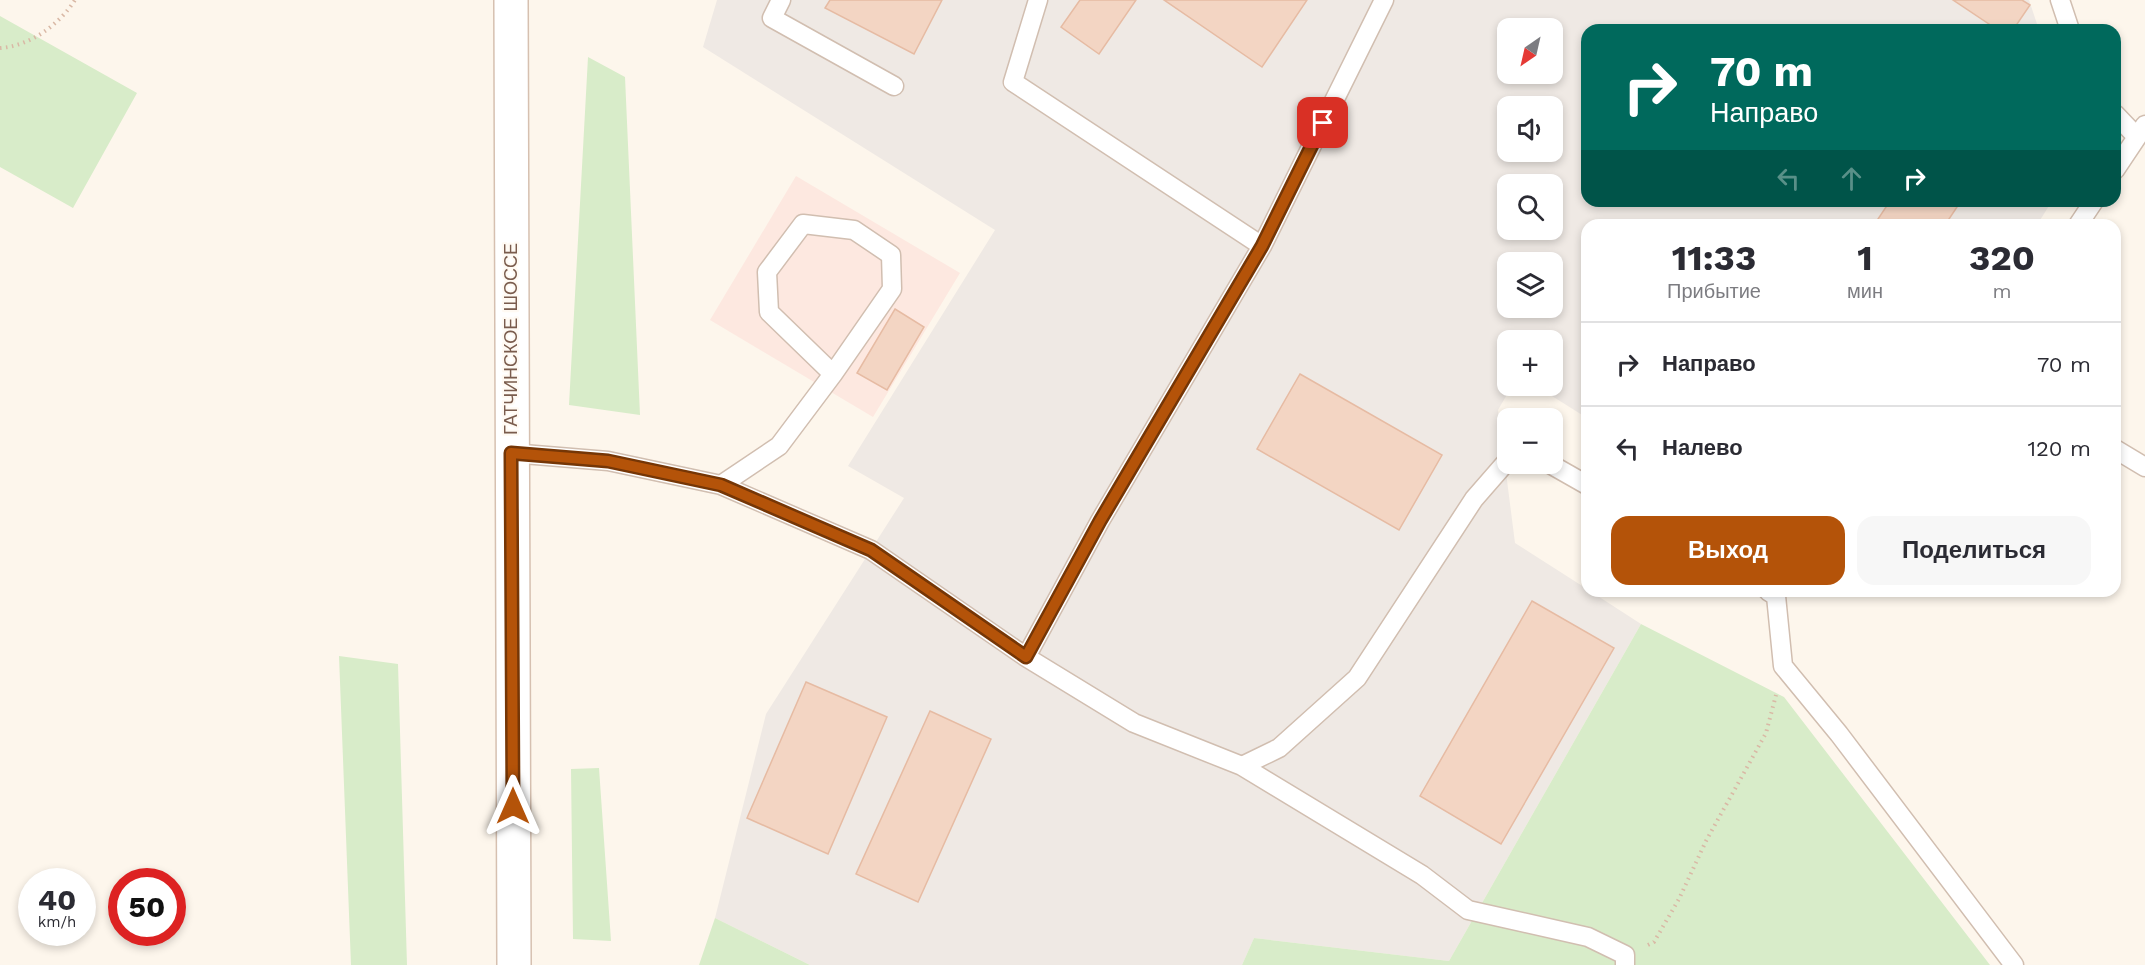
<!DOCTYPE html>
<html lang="ru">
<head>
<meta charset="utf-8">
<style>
  :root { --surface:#fff; --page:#f7f7f7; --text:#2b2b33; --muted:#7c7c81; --line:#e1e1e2; --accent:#b45309 }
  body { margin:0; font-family:"Work Sans",sans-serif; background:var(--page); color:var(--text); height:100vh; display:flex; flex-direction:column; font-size:22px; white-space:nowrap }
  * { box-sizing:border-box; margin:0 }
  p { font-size:20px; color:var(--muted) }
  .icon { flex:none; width:33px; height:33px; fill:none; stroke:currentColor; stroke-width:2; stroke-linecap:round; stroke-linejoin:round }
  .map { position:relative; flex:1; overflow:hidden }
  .details { position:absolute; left:1581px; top:219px; width:540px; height:378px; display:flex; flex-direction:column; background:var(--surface); border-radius:18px; box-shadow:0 3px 9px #0003 }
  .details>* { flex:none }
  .guide { position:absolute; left:1581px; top:24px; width:540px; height:183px; border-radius:18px; box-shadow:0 3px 9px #0003; background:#00695c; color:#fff; overflow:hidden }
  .needle { width:39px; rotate:214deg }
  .buttons { position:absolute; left:1497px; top:18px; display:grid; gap:12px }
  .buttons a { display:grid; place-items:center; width:66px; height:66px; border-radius:12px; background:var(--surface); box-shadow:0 3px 9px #0003; font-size:30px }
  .speed { position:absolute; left:18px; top:868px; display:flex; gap:12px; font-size:30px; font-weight:700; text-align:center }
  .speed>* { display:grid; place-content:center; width:78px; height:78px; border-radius:50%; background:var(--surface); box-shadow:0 3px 9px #0003; line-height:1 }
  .speed small { font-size:15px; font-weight:400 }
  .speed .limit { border:9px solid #d22; background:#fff; color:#111 }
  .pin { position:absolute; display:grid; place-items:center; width:51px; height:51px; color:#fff; margin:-26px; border-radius:12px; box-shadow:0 3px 9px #0006 }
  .me { position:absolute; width:66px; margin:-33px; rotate:0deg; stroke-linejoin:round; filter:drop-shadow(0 0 4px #0008) }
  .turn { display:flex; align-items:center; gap:21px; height:126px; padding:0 30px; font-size:27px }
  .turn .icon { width:78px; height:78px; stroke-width:2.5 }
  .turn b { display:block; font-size:42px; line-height:51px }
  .lanes { display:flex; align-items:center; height:57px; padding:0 30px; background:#0003; justify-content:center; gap:30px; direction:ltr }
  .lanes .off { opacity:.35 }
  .eta { display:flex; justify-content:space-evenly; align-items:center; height:102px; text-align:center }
  .eta b { font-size:36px; font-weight:700; line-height:42px }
  .button { display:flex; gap:12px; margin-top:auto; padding:12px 30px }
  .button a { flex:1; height:69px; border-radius:18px; background:var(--accent); color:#fff; font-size:24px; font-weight:700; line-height:69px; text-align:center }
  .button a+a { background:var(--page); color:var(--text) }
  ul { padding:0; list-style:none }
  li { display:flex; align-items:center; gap:18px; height:84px; padding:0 30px; border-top:2px solid var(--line) }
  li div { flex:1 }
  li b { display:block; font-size:22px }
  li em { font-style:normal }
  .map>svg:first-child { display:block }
  .commercial { fill:#fde8e0 }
  .industrial { fill:#efe9e4; fill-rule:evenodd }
  .green { fill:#d8ecc9 }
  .building { fill:#f3d5c3; stroke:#e6bba3; stroke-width:1.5 }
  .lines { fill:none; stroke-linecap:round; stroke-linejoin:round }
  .lane-casing { stroke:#d1beb0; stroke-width:21 }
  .secondary-casing { stroke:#d6c0b0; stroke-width:36 }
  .path { stroke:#d9b8a5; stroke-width:4; stroke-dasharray:1.5 4.5; stroke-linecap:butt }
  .lane { stroke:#fff; stroke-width:18 }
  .secondary { stroke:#fff; stroke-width:33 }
  .route-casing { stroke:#753606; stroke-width:15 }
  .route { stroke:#b45309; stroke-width:10 }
  .labels { text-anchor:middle; stroke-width:4.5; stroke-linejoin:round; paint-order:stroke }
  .street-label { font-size:18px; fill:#7a5c4d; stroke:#fffaf3 }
</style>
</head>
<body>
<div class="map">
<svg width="2145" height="965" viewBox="0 0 2145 965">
  <rect width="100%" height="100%" fill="#fdf6ec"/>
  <path class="commercial" d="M 796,176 L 960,273 L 873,417 L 710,320 Z"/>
  <path class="industrial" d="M 717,0 L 2029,0 L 2039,30 L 1587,30 L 1587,201 L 2052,201 L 2037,225 L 1587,225 L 1587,418 L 1536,386 L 1552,386 L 1552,340 L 1508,340 L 1508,386 L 1512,386 L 1498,410 L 1515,543 L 1587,589 L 1587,591 L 1590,591 L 1641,624 L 1449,961 L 1254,938 L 1242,965 L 810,965 L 715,918 L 766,714 L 904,498 L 848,466 L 995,230 L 703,47 ZM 1508,28 L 1552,28 L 1552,74 L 1508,74 ZM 1508,106 L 1552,106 L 1552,152 L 1508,152 ZM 1508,184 L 1552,184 L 1552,230 L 1508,230 ZM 1508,262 L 1552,262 L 1552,308 L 1508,308 Z"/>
  <path class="green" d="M 0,16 L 137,93 L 73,208 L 0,167 Z
    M 588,57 L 625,77 L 640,415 L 569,405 Z
    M 1641,624 L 1784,697 L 1990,965 L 1242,965 L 1254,938 L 1449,961 Z
    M 339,656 L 398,664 L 407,965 L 351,965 Z
    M 599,768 L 611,941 L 573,939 L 571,769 Z
    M 715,918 L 810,965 L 699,965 Z"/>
  <path class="building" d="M 830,0 L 942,0 L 914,54 L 825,8 Z
    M 1080,0 L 1136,0 L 1099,54 L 1061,27 Z
    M 1164,0 L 1307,0 L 1262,67 Z
    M 1953,0 L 2022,0 L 2030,5 L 2013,30 L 1998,30 Z
    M 1890,201 L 1961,201 L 1945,225 L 1874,225 Z
    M 895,309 L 924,327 L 887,390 L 857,373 Z
    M 1300,374 L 1442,455 L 1399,530 L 1257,449 Z
    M 1532,601 L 1614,648 L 1501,844 L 1420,796 Z
    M 806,682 L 887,717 L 828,854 L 747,818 Z
    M 930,711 L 991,739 L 918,902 L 856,874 Z"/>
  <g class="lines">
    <defs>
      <path id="lane" d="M 781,0 L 772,18 L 894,86
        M 1038,0 L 1013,82 L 1262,246
        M 2060,0 L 2070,30
        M 2115,114 L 2137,137
        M 2115,170 L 2145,125
        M 2078,225 L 2094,201
        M 2115,449 L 2145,467
        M 511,453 L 608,461 L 721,485 L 871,550 L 1026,657 L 1134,723 L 1242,766 L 1422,875 L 1468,910 L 1588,937 L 1625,955 L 1625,965
        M 1550,464 L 1587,485
        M 721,485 L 779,446 L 833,374 L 892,289 L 891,255 L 854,230 L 803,224 L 767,272 L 769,312 L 833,374
        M 1768,591 L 1776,596 L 1783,666 L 1839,734 L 2014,965
        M 1026,657 L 1100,521 L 1262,246 L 1384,0
        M 1242,766 L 1279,748 L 1357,678 L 1474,499 L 1508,460"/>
      <path id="secondary" d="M 511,0 L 514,965"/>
    </defs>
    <use href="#lane" class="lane-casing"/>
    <use href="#secondary" class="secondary-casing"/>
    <path class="path" d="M 0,48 C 30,46 59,25 75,0
      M 1648,945 L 1654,942 L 1679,899 L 1706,841 L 1766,733 L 1776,695"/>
    <use href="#lane" class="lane"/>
    <use href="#secondary" class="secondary"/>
  </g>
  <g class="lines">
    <defs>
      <path id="route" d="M 513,806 L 511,453 L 608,461 L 721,485 L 871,550 L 1026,657 L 1100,521 L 1262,246 L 1323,123"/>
    </defs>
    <use href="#route" class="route-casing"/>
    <use href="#route" class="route"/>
  </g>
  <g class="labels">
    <g class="street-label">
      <text transform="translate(511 339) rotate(-90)" y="6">ГАТЧИНСКОЕ ШОССЕ</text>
    </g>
  </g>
</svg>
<div class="buttons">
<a><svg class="needle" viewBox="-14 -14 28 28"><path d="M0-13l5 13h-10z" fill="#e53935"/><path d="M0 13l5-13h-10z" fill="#7c7c81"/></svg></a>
<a><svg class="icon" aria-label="sound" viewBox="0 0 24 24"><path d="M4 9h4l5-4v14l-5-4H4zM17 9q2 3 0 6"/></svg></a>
<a><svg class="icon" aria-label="search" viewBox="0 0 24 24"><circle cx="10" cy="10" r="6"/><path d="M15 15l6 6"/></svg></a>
<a><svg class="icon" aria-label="layers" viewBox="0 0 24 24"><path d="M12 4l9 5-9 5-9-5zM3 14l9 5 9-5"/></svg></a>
<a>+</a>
<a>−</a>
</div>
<div class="speed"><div>40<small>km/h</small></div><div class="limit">50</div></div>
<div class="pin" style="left:1323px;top:123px;background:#d93025"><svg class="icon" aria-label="arrive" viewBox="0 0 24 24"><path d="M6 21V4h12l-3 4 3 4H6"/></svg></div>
<svg class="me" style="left:513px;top:806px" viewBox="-20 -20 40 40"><path d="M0-17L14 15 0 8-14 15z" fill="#b45309" stroke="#fff" stroke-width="4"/></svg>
<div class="guide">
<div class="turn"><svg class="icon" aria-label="right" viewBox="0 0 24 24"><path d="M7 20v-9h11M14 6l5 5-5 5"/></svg><div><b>70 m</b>Направо</div></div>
<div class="lanes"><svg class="icon off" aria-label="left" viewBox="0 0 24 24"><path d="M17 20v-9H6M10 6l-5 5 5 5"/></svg><svg class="icon off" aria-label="ahead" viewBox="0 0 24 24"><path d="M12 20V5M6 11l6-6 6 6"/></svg><svg class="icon" aria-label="right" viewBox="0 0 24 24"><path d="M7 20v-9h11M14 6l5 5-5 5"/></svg></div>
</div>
<section class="details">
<div class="eta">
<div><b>11:33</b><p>Прибытие</p></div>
<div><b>1</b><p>мин</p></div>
<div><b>320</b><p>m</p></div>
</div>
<ul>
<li><svg class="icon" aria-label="right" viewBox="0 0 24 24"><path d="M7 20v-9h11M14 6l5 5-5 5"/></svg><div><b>Направо</b></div><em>70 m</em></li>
<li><svg class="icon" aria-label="left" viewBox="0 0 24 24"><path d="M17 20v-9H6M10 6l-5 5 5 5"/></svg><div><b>Налево</b></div><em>120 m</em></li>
</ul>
<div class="button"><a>Выход</a><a>Поделиться</a></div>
</section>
</div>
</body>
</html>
